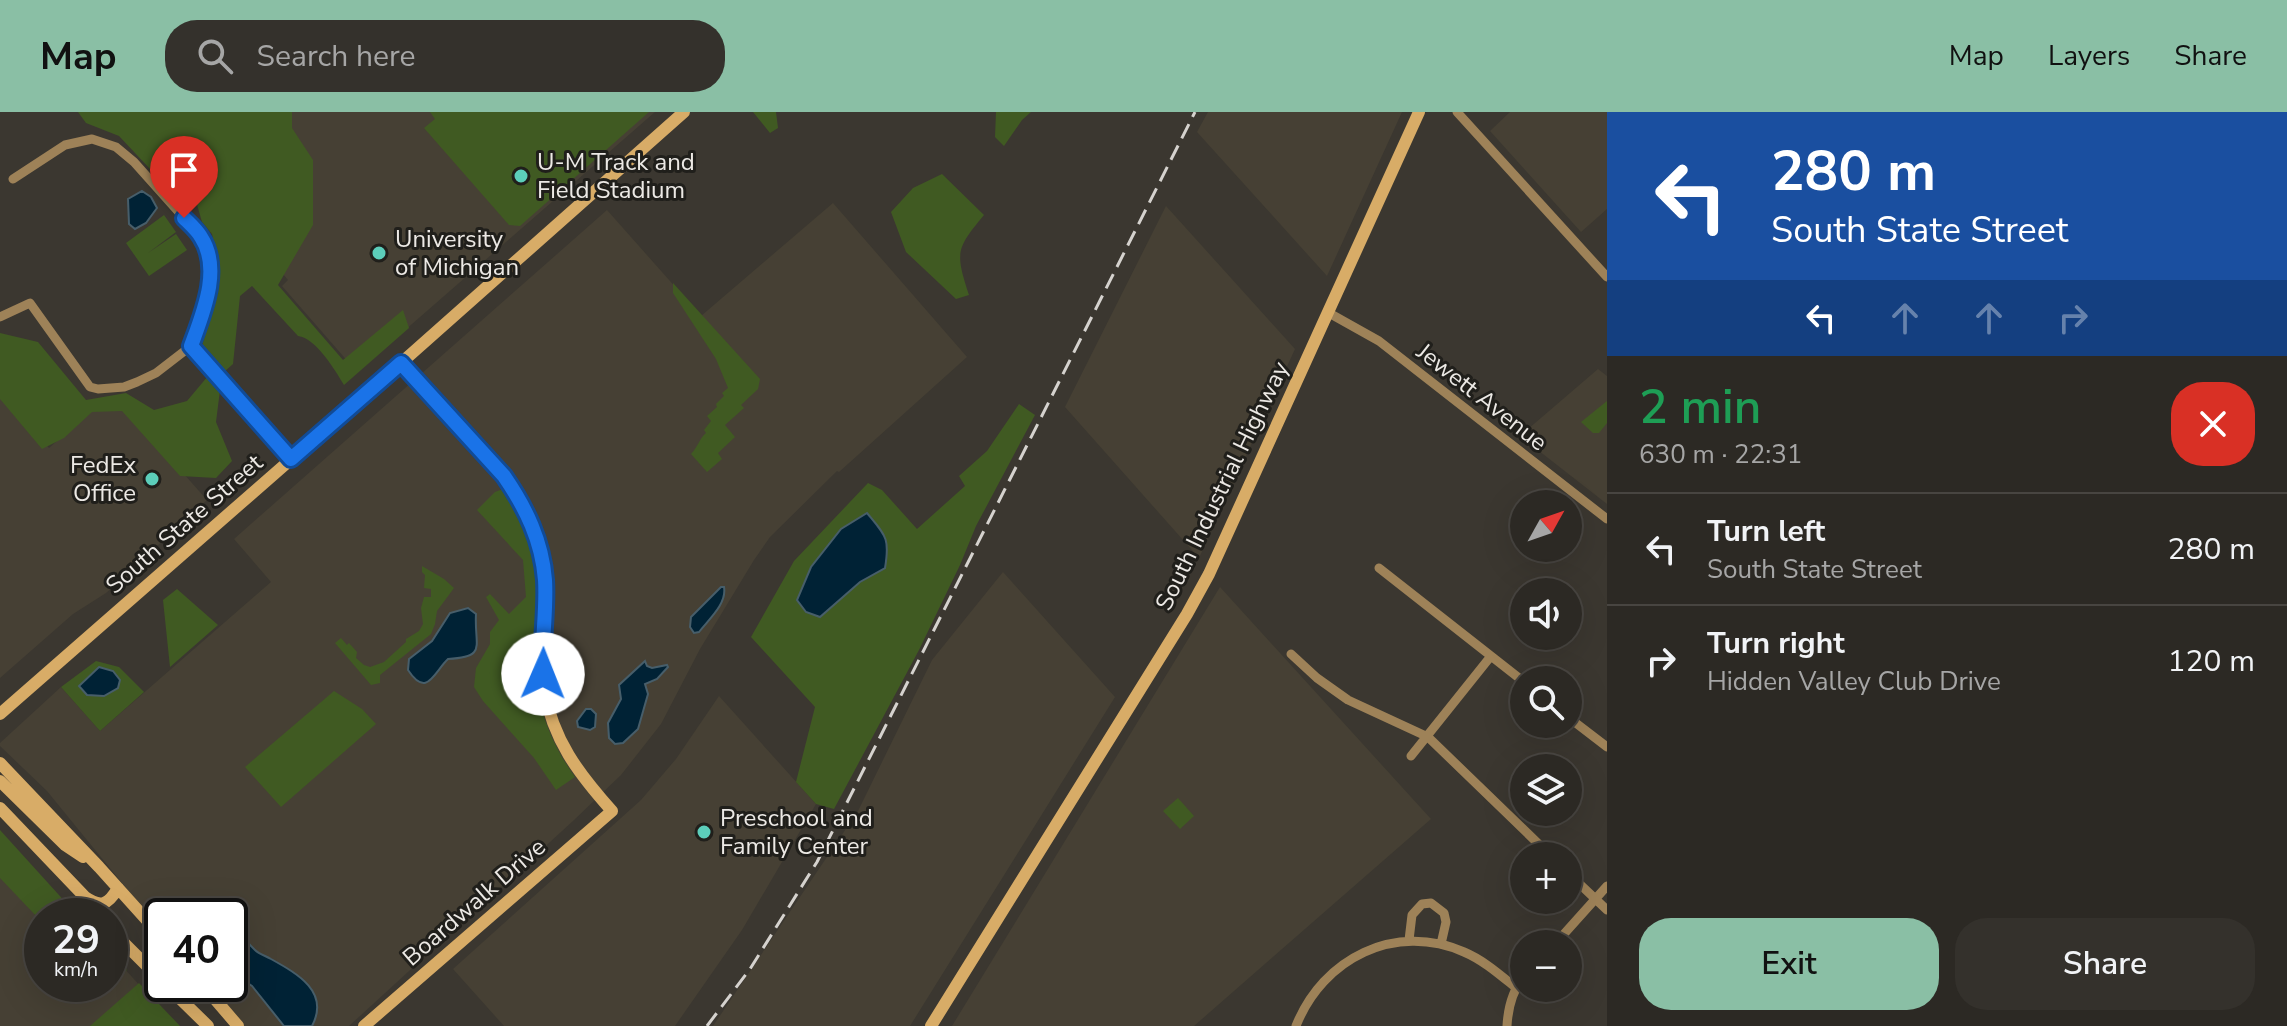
<!DOCTYPE html>
<html lang="en">
<head>
<meta charset="utf-8">
<style>
  :root { --surface:#2c2924; --page:#34312c; --text:#f1f3f6; --muted:#a6a6a6; --line:#484541; --accent:#8abfa5 }
  body { margin:0; font-family:"Nunito Sans",sans-serif; background:var(--page); color:var(--text); height:100vh; display:flex; flex-direction:column; font-size:30px; white-space:nowrap }
  * { box-sizing:border-box; margin:0 }
  p { font-size:26px; color:var(--muted) }
  .icon { flex:none; width:44px; height:44px; fill:none; stroke:currentColor; stroke-width:2; stroke-linecap:round; stroke-linejoin:round }
  .map { position:relative; flex:1; overflow:hidden }
  .panel { display:flex; flex-direction:column; background:var(--surface); width:680px }
  .panel>* { flex:none }
  .guide { background:#1a4fa0; color:#fff; overflow:hidden }
  .needle { width:52px; rotate:50deg }
  .tools { position:absolute; left:1510px; top:378px; display:grid; gap:16px }
  .tools a { display:grid; place-items:center; width:72px; height:72px; border-radius:50%; background:var(--surface); box-shadow:0 8px 32px #0002,0 0 0 2px var(--line); font-size:40px }
  .speed { position:absolute; left:24px; top:786px; display:flex; gap:16px; font-size:40px; font-weight:700; text-align:center }
  .speed>* { display:grid; place-content:center; width:104px; height:104px; border-radius:50%; background:var(--surface); box-shadow:0 8px 32px #0002,0 0 0 2px var(--line); line-height:1 }
  .speed small { font-size:20px; font-weight:400 }
  .speed .limit { border:4px solid #111; border-radius:12px; background:#fff; color:#111 }
  .pin { position:absolute; display:grid; place-items:center; width:68px; height:68px; color:#fff; margin:-82px -34px; border-radius:50% 50% 50% 0; rotate:-45deg; box-shadow:0 0 8px #0007 }
  .pin .icon { rotate:45deg }
  .me { position:absolute; width:88px; margin:-44px; rotate:1deg; stroke-linejoin:round; filter:drop-shadow(0 0 6px #0008) }
  .turn { display:flex; align-items:center; gap:28px; height:168px; padding:0 32px; font-size:36px }
  .turn .icon { width:104px; height:104px; stroke-width:2.5 }
  .turn b { display:block; font-size:56px; line-height:68px }
  .lanes { display:flex; align-items:center; height:76px; padding:0 32px; background:#0003; justify-content:center; gap:40px; direction:ltr }
  .lanes .off { opacity:.35 }
  .round { display:grid; place-items:center; flex:none; width:84px; height:84px; border-radius:32px; background:var(--page) }
  .head { display:flex; align-items:center; justify-content:space-between; height:136px; padding:0 32px }
  h1 { font-size:48px; font-weight:600; line-height:60px; color:#1e9e55 }
  .button { display:flex; gap:16px; margin-top:auto; padding:16px 32px }
  .button a { flex:1; height:92px; border-radius:32px; background:var(--accent); color:#111; font-size:32px; font-weight:600; line-height:92px; text-align:center }
  .button a+a { background:var(--page); color:var(--text) }
  ul { padding:0; list-style:none }
  li { display:flex; align-items:center; gap:24px; height:112px; padding:0 32px; border-top:2px solid var(--line) }
  li div { flex:1 }
  li b { display:block; font-size:30px }
  li em { font-style:normal }
  header { display:flex; align-items:center; gap:48px; box-sizing:border-box; height:112px; padding:0 40px; background:var(--accent); color:#111 }
  header strong { font-size:38px }
  nav { display:flex; gap:44px; margin-inline-start:auto; font-size:28px }
  .search { width:560px; height:72px; background:var(--page); display:flex; align-items:center; gap:20px; box-sizing:border-box; padding:0 28px; border-radius:32px; color:var(--muted); font-size:30px }
  main { display:flex; flex:1; min-height:0 }
  .map>svg:first-child { display:block }
  .built { fill:#464034 }
  .green { fill:#405a22 }
  .water { fill:#002235; stroke:#475e6a; stroke-width:2 }
  .lines { fill:none; stroke-linecap:round; stroke-linejoin:round }
  .street { stroke:#9e8258; stroke-width:9 }
  .secondary { stroke:#d8ac67; stroke-width:12 }
  .rail { stroke:#d5d2ce; stroke-width:3; stroke-dasharray:16 8; stroke-linecap:butt }
  .route-casing { stroke:#114b97; stroke-width:20 }
  .route { stroke:#1a73e8; stroke-width:14 }
  .poi-dot { fill:#5cceba; stroke:#201f1b; stroke-width:3 }
  .labels { text-anchor:middle; stroke-width:6; stroke-linejoin:round; paint-order:stroke }
  .poi-label { font-size:24px; fill:#ece9e5; stroke:#201f1b; text-anchor:start }
  .street-label { font-size:24px; fill:#ece9e5; stroke:#201f1b }
</style>
</head>
<body>
<header>
<strong>Map</strong>
<div class="search"><svg class="icon" aria-label="search" viewBox="0 0 24 24"><circle cx="10" cy="10" r="6"/><path d="M15 15l6 6"/></svg>Search here</div>
<nav><a>Map</a><a>Layers</a><a>Share</a></nav>
</header>
<main>
<div class="map">
<svg width="1607" height="914" viewBox="0 0 1607 914">
  <rect width="100%" height="100%" fill="#3b3730"/>
  <path class="built" d="M 140,0 L 655,0 L 357,260 L 282,174 L 288,168 L 242,113 Z
    M 1208,0 L 1402,0 L 1327,164 L 1197,20 Z
    M 1510,0 L 1607,0 L 1607,97 L 1581,120 L 1490,19 Z
    M 833,91 L 967,245 L 839,360 L 837,359 L 770,425 L 754,448 L 700,537 L 661,612 L 621,663 L 574,708 L 349,914 L 238,914 L 204,872 L 230,872 L 230,804 L 162,804 L 162,820 L 47,679 L 0,634 L 0,631 L 61,575 L 100,619 L 271,470 L 234,427 L 607,98 L 701,204 Z
    M 1166,94 L 1295,237 L 1199,446 L 1065,295 Z
    M 1598,257 L 1607,264 L 1607,392 L 1520,324 Z
    M 0,279 L 49,336 L 91,299 L 100,294 L 128,299 L 207,388 L 106,481 L 73,502 L 0,566 Z
    M 1003,460 L 1115,585 L 910,914 L 713,914 L 858,699 L 932,548 Z
    M 1220,475 L 1431,707 L 1194,914 L 952,914 Z
    M 719,584 L 816,692 L 742,818 L 675,914 L 504,914 L 453,857 L 641,688 L 676,647 Z
    M 0,719 L 42,804 L 42,872 L 110,872 L 110,841 L 177,914 L 0,914 Z"/>
  <path class="green" d="M 78,0 L 292,0 L 292,16 L 313,48 L 313,113 L 278,173 L 343,248 L 403,198 L 409,216 L 344,273 C 335,258 316,226 298,224 L 252,174 L 240,184 L 233,252 L 224,260 L 202,234 L 220,160 L 212,122 L 202,110 L 194,82 L 166,74 L 119,24 L 86,11 Z
    M 430,0 L 649,0 L 520,114 L 509,113 L 424,16 L 435,7 Z
    M 753,0 L 776,0 L 778,16 L 770,21 Z
    M 996,0 L 1031,0 L 1022,8 L 1004,34 L 995,25 Z
    M 942,62 L 984,103 C 956,137 955,140 969,183 L 956,187 L 906,140 L 891,100 L 913,76 Z
    M 164,103 L 176,120 L 148,141 L 176,122 L 187,138 L 149,164 L 126,131 Z
    M 673,171 L 760,267 L 758,277 L 741,293 L 744,296 L 725,313 L 735,325 L 718,341 L 722,347 L 707,360 L 691,342 C 698,335 699,327 706,321 L 704,318 L 711,309 L 707,304 L 717,295 L 716,292 L 724,284 L 722,281 L 728,276 L 716,247 L 673,181 Z
    M 0,221 L 38,230 L 86,288 L 126,281 L 154,298 L 187,289 L 208,264 L 220,278 L 216,310 L 232,349 L 216,366 L 180,364 L 122,299 L 92,300 L 64,326 L 42,337 L 0,287 Z
    M 1607,289 L 1607,311 L 1599,321 L 1593,321 L 1581,310 Z
    M 1019,292 L 1035,303 L 976,414 L 960,453 L 919,538 L 834,697 L 816,692 L 796,670 L 815,595 L 751,525 L 794,449 L 868,371 L 882,378 L 917,417 L 965,374 L 959,364 L 987,339 Z
    M 503,377 C 515,395 526,411 532,431 C 543,470 535,510 535,549 C 535,591 551,632 575,665 L 556,678 L 534,646 L 483,589 L 474,575 L 476,556 L 490,532 L 490,520 L 499,508 L 486,485 L 490,482 L 509,502 L 526,485 L 523,448 L 477,398 L 495,380 Z
    M 422,454 L 444,467 L 454,476 L 437,499 L 435,512 L 431,522 L 380,563 L 380,571 L 371,573 L 335,531 L 341,526 L 347,533 L 349,531 L 357,540 L 356,546 L 364,553 L 370,555 L 384,550 L 406,530 L 406,527 L 419,519 L 423,512 L 421,496 L 424,485 L 431,485 L 431,477 L 424,476 L 425,463 L 422,460 Z
    M 177,477 L 218,513 L 170,555 L 163,488 Z
    M 96,549 L 119,555 L 144,580 L 100,619 L 61,575 Z
    M 334,579 L 362,597 L 376,612 L 281,695 L 245,655 Z
    M 1178,686 L 1194,704 L 1180,717 L 1163,699 Z
    M 0,718 L 78,804 L 42,804 L 42,808 L 39,807 L 0,766 Z
    M 110,839 L 127,858 L 117,867 L 110,860 Z
    M 139,871 L 180,914 L 90,914 Z"/>
  <path class="water" d="M 142,79 L 151,85 L 157,96 L 146,111 L 135,117 L 129,112 L 128,87 Z
    M 867,401 C 886,424 890,426 885,456 L 860,470 L 820,505 L 806,500 L 797,488 L 811,455 L 841,417 Z
    M 721,475 L 724,475 C 727,492 709,507 699,520 L 694,521 L 690,515 L 691,505 Z
    M 468,496 L 476,502 C 474,534 488,545 448,547 C 434,560 427,587 408,558 L 409,547 L 432,529 L 450,501 Z
    M 645,549 L 647,554 L 652,556 L 667,553 L 668,555 L 657,567 L 645,572 L 648,582 L 638,617 L 623,631 L 615,632 L 609,626 L 608,611 L 621,587 L 619,573 Z
    M 99,555 L 113,559 L 120,568 L 118,576 L 104,584 L 87,583 L 79,574 Z
    M 586,597 L 591,597 L 596,602 L 595,615 L 590,618 L 578,615 L 577,609 Z
    M 230,819 C 247,825 243,827 255,838 C 259,842 266,844 271,847 C 298,862 330,880 312,914 L 284,914 L 252,874 L 230,859 Z"/>
  <g class="lines">
    <path class="street" d="M 1457,0 L 1607,165
      M 1329,201 L 1379,229 L 1607,407
      M 0,205 L 30,191 L 90,275 L 98,277 L 124,275 L 137,270 L 156,261 L 191,234 L 211,166 L 210,146 L 201,125 L 134,50 L 116,35 L 92,27 L 65,33 L 13,67
      M 191,234 L 291,347
      M 1379,456 L 1524,570
      M 1291,542 L 1317,566 L 1348,588 L 1428,625 L 1551,744
      M 1568,605 L 1607,635
      M 1411,644 L 1491,544
      M 1568,761 L 1607,798
      M 1409,828 L 1412,803 L 1422,792 L 1431,791 L 1444,801 L 1446,810 L 1441,832
      M 1555,832 L 1607,774
      M 1296,914 C 1323,846 1395,810 1464,840 C 1483,848 1499,862 1515,875
      M 1507,914 C 1508,895 1512,879 1524,864"/>
    <path class="secondary" d="M 0,602 L 401,251 L 684,0
      M 0,651 L 99,755 L 162,825
      M 0,669 L 65,733 L 83,745
      M 0,696 L 85,785 C 101,796 108,793 118,776
      M 82,789 L 97,804
      M 110,817 L 162,869
      M 144,850 C 148,843 152,835 162,838
      M 165,872 L 208,914
      M 202,872 L 238,914
      M 364,914 L 612,699 C 578,661 553,628 544,577 C 540,555 543,531 544,509 C 546,448 539,414 504,364 L 401,251
      M 931,914 L 1187,502 L 1209,462 L 1419,0"/>
    <path class="rail" d="M 707,914 L 750,857 L 817,750 L 1195,0"/>
  </g>
  <g class="lines">
    <defs>
      <path id="route" d="M 184,106 C 190,112 197,118 201,125 C 222,157 203,201 191,234 L 291,347 L 401,251 L 504,364 C 526,396 542,429 545,468 C 547,499 541,530 543,562"/>
    </defs>
    <use href="#route" class="route-casing"/>
    <use href="#route" class="route"/>
  </g>
  <g class="poi-dot">
    <circle cx="521" cy="64" r="8"/>
    <circle cx="379" cy="141" r="8"/>
    <circle cx="152" cy="367" r="8"/>
    <circle cx="704" cy="720" r="8"/>
  </g>
  <g class="labels">
    <g class="poi-label">
      <text x="537" y="58">U-M Track and<tspan x="537" dy="28">Field Stadium</tspan></text>
      <text x="395" y="135">University<tspan x="395" dy="28">of Michigan</tspan></text>
      <text x="136" y="361" text-anchor="end">FedEx<tspan x="136" dy="28">Office</tspan></text>
      <text x="720" y="714">Preschool and<tspan x="720" dy="28">Family Center</tspan></text>
    </g>
    <g class="street-label">
      <text transform="translate(1482 285) rotate(38)" y="8">Jewett Avenue</text>
      <text transform="translate(1222 374) rotate(-64)" y="8">South Industrial Highway</text>
      <text transform="translate(184 412) rotate(-41)" y="8">South State Street</text>
      <text transform="translate(474 790) rotate(-41)" y="8">Boardwalk Drive</text>
    </g>
  </g>
</svg>
<div class="tools">
<a><svg class="needle" viewBox="-14 -14 28 28"><path d="M0-13l5 13h-10z" fill="#e53935"/><path d="M0 13l5-13h-10z" fill="#a6a6a6"/></svg></a>
<a><svg class="icon" aria-label="sound" viewBox="0 0 24 24"><path d="M4 9h4l5-4v14l-5-4H4zM17 9q2 3 0 6"/></svg></a>
<a><svg class="icon" aria-label="search" viewBox="0 0 24 24"><circle cx="10" cy="10" r="6"/><path d="M15 15l6 6"/></svg></a>
<a><svg class="icon" aria-label="layers" viewBox="0 0 24 24"><path d="M12 4l9 5-9 5-9-5zM3 14l9 5 9-5"/></svg></a>
<a>+</a>
<a>−</a>
</div>
<div class="speed"><div>29<small>km/h</small></div><div class="limit">40</div></div>
<div class="pin" style="left:184px;top:106px;background:#d93025"><svg class="icon" aria-label="arrive" viewBox="0 0 24 24"><path d="M6 21V4h12l-3 4 3 4H6"/></svg></div>
<svg class="me" style="left:543px;top:562px" viewBox="-20 -20 40 40"><circle r="19" fill="#fff"/><path d="M0-13L10 11 0 6-10 11z" fill="#1a73e8"/></svg>
</div>
<section class="panel">
<div class="guide">
<div class="turn"><svg class="icon" aria-label="left" viewBox="0 0 24 24"><path d="M17 20v-9H6M10 6l-5 5 5 5"/></svg><div><b>280 m</b>South State Street</div></div>
<div class="lanes"><svg class="icon" aria-label="left" viewBox="0 0 24 24"><path d="M17 20v-9H6M10 6l-5 5 5 5"/></svg><svg class="icon off" aria-label="ahead" viewBox="0 0 24 24"><path d="M12 20V5M6 11l6-6 6 6"/></svg><svg class="icon off" aria-label="ahead" viewBox="0 0 24 24"><path d="M12 20V5M6 11l6-6 6 6"/></svg><svg class="icon off" aria-label="right" viewBox="0 0 24 24"><path d="M7 20v-9h11M14 6l5 5-5 5"/></svg></div>
</div>
<div class="head"><div><h1>2 min</h1><p>630 m · 22:31</p></div><a class="round" style="background:#d93025;color:#fff"><svg class="icon" aria-label="close" viewBox="0 0 24 24"><path d="M6 6l12 12M18 6L6 18"/></svg></a></div>
<ul>
<li><svg class="icon" aria-label="left" viewBox="0 0 24 24"><path d="M17 20v-9H6M10 6l-5 5 5 5"/></svg><div><b>Turn left</b><p>South State Street</p></div><em>280 m</em></li>
<li><svg class="icon" aria-label="right" viewBox="0 0 24 24"><path d="M7 20v-9h11M14 6l5 5-5 5"/></svg><div><b>Turn right</b><p>Hidden Valley Club Drive</p></div><em>120 m</em></li>
</ul>
<div class="button"><a>Exit</a><a>Share</a></div>
</section>
</main>
</body>
</html>
